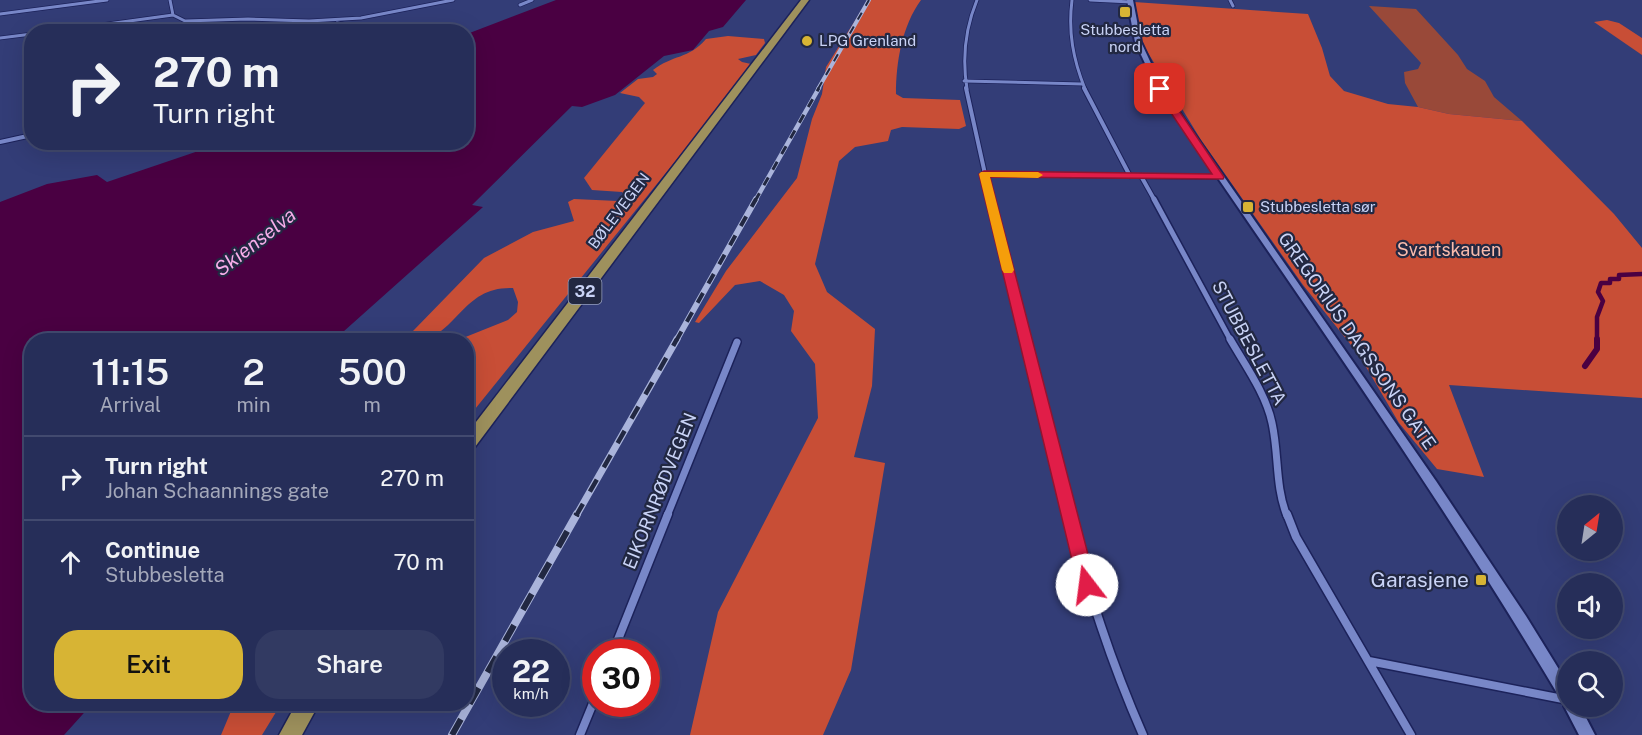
<!DOCTYPE html>
<html lang="en">
<head>
<meta charset="utf-8">
<style>
  :root { --surface:#262e59; --page:#323a62; --text:#f1f3f6; --muted:#a4a8ba; --line:#424a6f; --accent:#d7b434 }
  body { margin:0; font-family:"Public Sans",sans-serif; background:var(--page); color:var(--text); height:100vh; display:flex; flex-direction:column; font-size:22px; white-space:nowrap }
  * { box-sizing:border-box; margin:0 }
  p { font-size:20px; color:var(--muted) }
  .icon { flex:none; width:33px; height:33px; fill:none; stroke:currentColor; stroke-width:2; stroke-linecap:round; stroke-linejoin:round }
  .map { position:relative; flex:1; overflow:hidden }
  .sheet { position:absolute; left:24px; top:333px; width:450px; height:378px; display:flex; flex-direction:column; background:var(--surface); border-radius:24px; box-shadow:0 6px 24px #0002,0 0 0 2px var(--line) }
  .sheet>* { flex:none }
  .hud { position:absolute; left:24px; top:24px; width:450px; height:126px; border-radius:24px; box-shadow:0 6px 24px #0002,0 0 0 2px var(--line); background:#262e59; color:var(--text); overflow:hidden }
  .needle { width:39px; rotate:30deg }
  .buttons { position:absolute; left:1557px; top:495px; display:grid; gap:12px }
  .buttons a { display:grid; place-items:center; width:66px; height:66px; border-radius:50%; background:var(--surface); box-shadow:0 6px 24px #0002,0 0 0 2px var(--line); font-size:30px }
  .speed { position:absolute; left:492px; top:639px; display:flex; gap:12px; font-size:30px; font-weight:700; text-align:center }
  .speed>* { display:grid; place-content:center; width:78px; height:78px; border-radius:50%; background:var(--surface); box-shadow:0 6px 24px #0002,0 0 0 2px var(--line); line-height:1 }
  .speed small { font-size:15px; font-weight:400 }
  .speed .limit { border:9px solid #d22; background:#fff; color:#111 }
  .pin { position:absolute; display:grid; place-items:center; width:51px; height:51px; color:#fff; margin:-26px; border-radius:12px; box-shadow:0 3px 9px #0006 }
  .me { position:absolute; width:66px; margin:-33px; rotate:345deg; stroke-linejoin:round; filter:drop-shadow(0 0 4px #0008) }
  .turn { display:flex; align-items:center; gap:21px; height:126px; padding:0 30px; font-size:27px }
  .turn .icon { width:78px; height:78px; stroke-width:2.5 }
  .turn b { display:block; font-size:42px; line-height:51px }
  .eta { display:flex; justify-content:space-evenly; align-items:center; height:102px; text-align:center }
  .eta b { font-size:36px; font-weight:600; line-height:42px }
  .action { display:flex; gap:12px; margin-top:auto; padding:12px 30px }
  .action a { flex:1; height:69px; border-radius:24px; background:var(--accent); color:#111; font-size:24px; font-weight:600; line-height:69px; text-align:center }
  .action a+a { background:var(--page); color:var(--text) }
  ul { padding:0; list-style:none }
  li { display:flex; align-items:center; gap:18px; height:84px; padding:0 30px; border-top:2px solid var(--line) }
  li div { flex:1 }
  li b { display:block; font-size:22px }
  li em { font-style:normal }
  .map>svg:first-child { display:block }
  .green { fill:#994939 }
  .forest { fill:#c84e36 }
  .water { fill:#4a0042 }
  .lines { fill:none; stroke-linecap:round; stroke-linejoin:round }
  .stream-far1 { stroke:#4a0042; stroke-width:4.5 }
  .stream { stroke:#4a0042; stroke-width:6 }
  .minor-far4-casing { stroke:#1c225a; stroke-width:4.5 }
  .minor-far3-casing { stroke:#1c225a; stroke-width:6 }
  .minor-far2-casing { stroke:#1c225a; stroke-width:8 }
  .minor-far1-casing { stroke:#1c225a; stroke-width:10 }
  .minor-casing { stroke:#1c225a; stroke-width:11 }
  .tertiary-casing { stroke:#1c225a; stroke-width:4 }
  .primary-casing { stroke:#1c225a; stroke-width:3 }
  .minor-far4 { stroke:#7887c8; stroke-width:3 }
  .minor-far3 { stroke:#7887c8; stroke-width:4 }
  .minor-far2 { stroke:#7887c8; stroke-width:5 }
  .minor-far1 { stroke:#7887c8; stroke-width:7 }
  .minor { stroke:#7887c8; stroke-width:8 }
  .tertiary { fill:#7887c8; fill-rule:evenodd }
  .primary { fill:#9e915d; fill-rule:evenodd }
  .rail-far4-casing { stroke:#aab4db; stroke-width:4 }
  .rail-far3-casing { stroke:#aab4db; stroke-width:4.5 }
  .rail-far2-casing { stroke:#aab4db; stroke-width:6 }
  .rail-far1-casing { stroke:#aab4db; stroke-width:7 }
  .rail-casing { stroke:#aab4db; stroke-width:8 }
  .rail-far4 { stroke:#222842; stroke-width:2; stroke-dasharray:8; stroke-linecap:butt }
  .rail-far3 { stroke:#222842; stroke-width:3; stroke-dasharray:9; stroke-linecap:butt }
  .rail-far2 { stroke:#222842; stroke-width:4; stroke-dasharray:11; stroke-linecap:butt }
  .rail-far1 { stroke:#222842; stroke-width:4.5; stroke-dasharray:14; stroke-linecap:butt }
  .rail { stroke:#222842; stroke-width:6; stroke-dasharray:18; stroke-linecap:butt }
  .route { fill:#e11d48; stroke:#92132f; stroke-width:1.5 }
  .slow { fill:#f59e0b }
  .poi-dot { fill:#d7b434; stroke:#222842; stroke-width:2 }
  .labels { text-anchor:middle; stroke-width:4.5; stroke-linejoin:round; paint-order:stroke }
  .far-poi-label { font-size:15px; fill:#c9d3f6; stroke:#222842; text-anchor:start }
  .far-street-label { font-size:15px; fill:#c9d3f6; stroke:#222842 }
  .shield { fill:#222842; stroke:#97a0c0; stroke-width:1.5 }
  .shield-label { font-size:16px; font-weight:bold; fill:#c9d3f6 }
  .park-label { font-size:18px; fill:#fabbac; stroke:#222842 }
  .street-label { font-size:18px; fill:#c9d3f6; stroke:#222842 }
  .water-label { font-size:20px; font-style:italic; fill:#f6ade9; stroke:#222842 }
  .near-poi-label { font-size:21px; fill:#c9d3f6; stroke:#222842; text-anchor:end }
</style>
</head>
<body>
<div class="map">
<svg width="1642" height="735" viewBox="0 0 1642 735">
  <rect width="100%" height="100%" fill="#333d77"/>
  <path class="green" d="M 1369,6 L 1416,9 L 1458,55 L 1467,69 L 1485,81 L 1494,97 L 1522,121 L 1449,114 L 1418,107 L 1405,83 L 1404,72 L 1418,69 L 1421,63 Z"/>
  <path class="forest" d="M 868,0 L 921,0 C 902,26 896,62 896,94 L 903,98 L 960,100 L 966,126 L 959,129 L 902,127 L 891,130 L 888,141 L 855,147 L 839,161 L 815,264 L 827,292 L 875,329 L 872,386 L 854,457 L 885,463 L 851,670 L 823,735 L 690,735 L 718,612 L 818,418 L 815,364 L 791,331 L 794,311 L 784,295 L 760,281 L 735,285 L 699,323 L 695,322 L 726,271 L 797,178 L 812,119 L 822,94 L 826,67 Z
    M 1134,2 L 1308,14 L 1322,48 L 1330,76 L 1344,91 L 1388,104 L 1418,107 L 1449,114 L 1522,121 L 1614,214 L 1642,248 L 1642,398 L 1449,385 L 1484,477 L 1437,469 L 1399,423 L 1359,355 L 1303,285 L 1201,140 L 1142,43 Z
    M 1607,20 L 1619,23 L 1642,38 L 1642,55 L 1594,22 Z
    M 728,36 L 764,39 L 765,43 L 756,55 L 738,59 L 742,62 L 751,64 L 707,122 L 467,419 L 466,340 L 458,340 L 508,320 L 517,312 L 518,302 L 513,288 C 463,286 458,333 421,340 L 413,331 L 484,258 L 533,232 L 574,221 L 568,202 L 574,199 L 618,201 L 627,197 L 622,192 L 592,190 L 584,178 L 645,103 L 639,97 L 620,93 L 638,79 L 653,77 L 657,74 L 653,70 C 672,55 689,59 706,39 Z
    M 234,704 L 281,704 L 262,735 L 221,735 Z"/>
  <path class="water" d="M 556,0 L 746,0 L 723,27 L 709,31 L 693,50 L 664,56 L 615,95 L 582,107 L 572,106 L 472,205 L 483,207 L 334,340 L 32,340 L 32,704 L 92,704 L 64,735 L 0,735 L 0,202 L 47,184 L 97,175 L 107,182 L 222,143 L 466,142 L 467,34 Z"/>
  <g class="lines">
    <path class="stream-far1" d="M 1597,341 L 1597,317 L 1603,301 L 1598,292 L 1601,283 L 1610,283 L 1610,279 L 1619,279 L 1619,275 L 1642,274"/>
    <path class="stream" d="M 1585,366 L 1597,349 L 1597,339"/>
    <defs>
      <path id="minor-far4" d="M 170,0 L 173,15 L 185,21 L 195,32
        M 1072,0 C 1068,32 1073,59 1085,89
        M 1090,0 L 1131,2
        M 1230,0 L 1233,6
        M 520,5 L 532,0
        M 0,14 L 107,0
        M 185,21 L 248,19 L 309,21 L 361,18 L 453,0
        M 337,23 L 349,25 L 337,32
        M 49,32 L 173,15
        M 0,38 L 32,34
        M 964,81 L 1082,84
        M 967,89 C 962,58 965,29 977,0"/>
      <path id="minor-far3" d="M 966,88 L 991,201
        M 1084,88 L 1130,176
        M 0,142 L 32,135
        M 984,174 L 1219,177
        M 1141,176 L 1155,201"/>
      <path id="minor-far2" d="M 990,199 L 1025,341
        M 1154,199 L 1231,341"/>
      <path id="minor-far1" d="M 1024,339 L 1068,516
        M 1230,339 C 1245,365 1266,394 1272,423 C 1279,455 1275,486 1287,516
        M 667,516 L 737,342"/>
      <path id="minor" d="M 1068,514 C 1089,593 1110,660 1143,735
        M 1287,514 L 1296,537 L 1411,735
        M 613,652 L 668,514
        M 1369,661 L 1568,700
        M 580,735 L 596,696"/>
      <path id="tertiary" d="M 1127,0 L 1133,0 L 1141,42 L 1163,89 L 1436,481 L 1526,616 L 1568,684 L 1568,706 L 1580,706 L 1595,735 L 1579,735 L 1564,706 L 1565,704 L 1563,703 C 1438,492 1295,292 1157,89 L 1135,42 Z"/>
      <path id="primary" d="M 801,0 L 809,0 L 472,451 L 466,452 L 466,435 Z
        M 296,704 L 319,704 L 302,735 L 279,735 Z"/>
    </defs>
    <use href="#minor-far4" class="minor-far4-casing"/>
    <use href="#minor-far3" class="minor-far3-casing"/>
    <use href="#minor-far2" class="minor-far2-casing"/>
    <use href="#minor-far1" class="minor-far1-casing"/>
    <use href="#minor" class="minor-casing"/>
    <use href="#tertiary" class="tertiary-casing"/>
    <use href="#primary" class="primary-casing"/>
    <use href="#minor-far4" class="minor-far4"/>
    <use href="#minor-far3" class="minor-far3"/>
    <use href="#minor-far2" class="minor-far2"/>
    <use href="#minor-far1" class="minor-far1"/>
    <use href="#minor" class="minor"/>
    <use href="#tertiary" class="tertiary"/>
    <use href="#primary" class="primary"/>
    <defs>
      <path id="rail-far4" d="M 818,89 L 869,0"/>
      <path id="rail-far3" d="M 755,201 L 819,88"/>
      <path id="rail-far2" d="M 676,341 L 756,199"/>
      <path id="rail-far1" d="M 576,516 L 677,339"/>
      <path id="rail" d="M 452,735 L 577,514"/>
    </defs>
    <use href="#rail-far4" class="rail-far4-casing"/>
    <use href="#rail-far3" class="rail-far3-casing"/>
    <use href="#rail-far2" class="rail-far2-casing"/>
    <use href="#rail-far1" class="rail-far1-casing"/>
    <use href="#rail" class="rail-casing"/>
    <use href="#rail-far4" class="rail-far4"/>
    <use href="#rail-far3" class="rail-far3"/>
    <use href="#rail-far2" class="rail-far2"/>
    <use href="#rail-far1" class="rail-far1"/>
    <use href="#rail" class="rail"/>
  </g>
  <path class="route" d="M 1157,87 L 1163,87 L 1224,177 L 1223,179 L 990,177 L 1096,585 L 1093,589 L 1087,591 L 1080,589 L 1078,585 L 979,174 L 984,171 L 1212,174 L 1155,89 Z"/>
  <path class="slow" d="M 981,172 L 1038,172 L 1043,175 L 1038,178 L 990,177 L 1014,270 L 1012,273 L 1004,273 L 1002,270 L 979,174 Z"/>
  <g class="poi-dot">
    <rect x="1119" y="6" width="12" height="12" rx="3"/>
    <circle cx="807" cy="41" r="6"/>
    <rect x="1242" y="201" width="12" height="12" rx="3"/>
    <rect x="1475" y="574" width="12" height="12" rx="3"/>
  </g>
  <g class="labels">
    <g class="far-poi-label">
      <text x="1125" y="35" text-anchor="middle">Stubbesletta<tspan x="1125" dy="17">nord</tspan></text>
      <text x="819" y="46">LPG Grenland</text>
      <text x="1260" y="212">Stubbesletta sør</text>
    </g>
    <g class="far-street-label">
      <text transform="translate(619 211) rotate(-53)" y="5">BØLEVEGEN</text>
    </g>
    <rect class="shield" x="568.5" y="278" width="33" height="26" rx="4.5"/>
    <g class="shield-label">
      <text x="585" y="297">32</text>
    </g>
    <g class="park-label">
      <text x="1449" y="256">Svartskauen</text>
    </g>
    <g class="street-label">
      <text transform="translate(1357 341) rotate(55)" y="6">GREGORIUS DAGSSONS GATE</text>
      <text transform="translate(1249 343) rotate(62)" y="6">STUBBESLETTA</text>
      <text transform="translate(660 491) rotate(-68)" y="6">EIKORNRØDVEGEN</text>
    </g>
    <g class="water-label">
      <text transform="translate(255 242) rotate(-38)" y="7">Skienselva</text>
    </g>
    <g class="near-poi-label">
      <text x="1469" y="587">Garasjene</text>
    </g>
  </g>
</svg>
<div class="buttons">
<a><svg class="needle" viewBox="-14 -14 28 28"><path d="M0-13l5 13h-10z" fill="#e53935"/><path d="M0 13l5-13h-10z" fill="#a4a8ba"/></svg></a>
<a><svg class="icon" aria-label="sound" viewBox="0 0 24 24"><path d="M4 9h4l5-4v14l-5-4H4zM17 9q2 3 0 6"/></svg></a>
<a><svg class="icon" aria-label="search" viewBox="0 0 24 24"><circle cx="10" cy="10" r="6"/><path d="M15 15l6 6"/></svg></a>
</div>
<div class="speed"><div>22<small>km/h</small></div><div class="limit">30</div></div>
<div class="pin" style="left:1160px;top:89px;background:#d93025"><svg class="icon" aria-label="arrive" viewBox="0 0 24 24"><path d="M6 21V4h12l-3 4 3 4H6"/></svg></div>
<svg class="me" style="left:1087px;top:585px" viewBox="-20 -20 40 40"><circle r="19" fill="#fff"/><path d="M0-13L10 11 0 6-10 11z" fill="#e11d48"/></svg>
<div class="hud">
<div class="turn"><svg class="icon" aria-label="right" viewBox="0 0 24 24"><path d="M7 20v-9h11M14 6l5 5-5 5"/></svg><div><b>270 m</b>Turn right</div></div>
</div>
<section class="sheet">
<div class="eta">
<div><b>11:15</b><p>Arrival</p></div>
<div><b>2</b><p>min</p></div>
<div><b>500</b><p>m</p></div>
</div>
<ul>
<li><svg class="icon" aria-label="right" viewBox="0 0 24 24"><path d="M7 20v-9h11M14 6l5 5-5 5"/></svg><div><b>Turn right</b><p>Johan Schaannings gate</p></div><em>270 m</em></li>
<li><svg class="icon" aria-label="ahead" viewBox="0 0 24 24"><path d="M12 20V5M6 11l6-6 6 6"/></svg><div><b>Continue</b><p>Stubbesletta</p></div><em>70 m</em></li>
</ul>
<div class="action"><a>Exit</a><a>Share</a></div>
</section>
</div>
</body>
</html>
